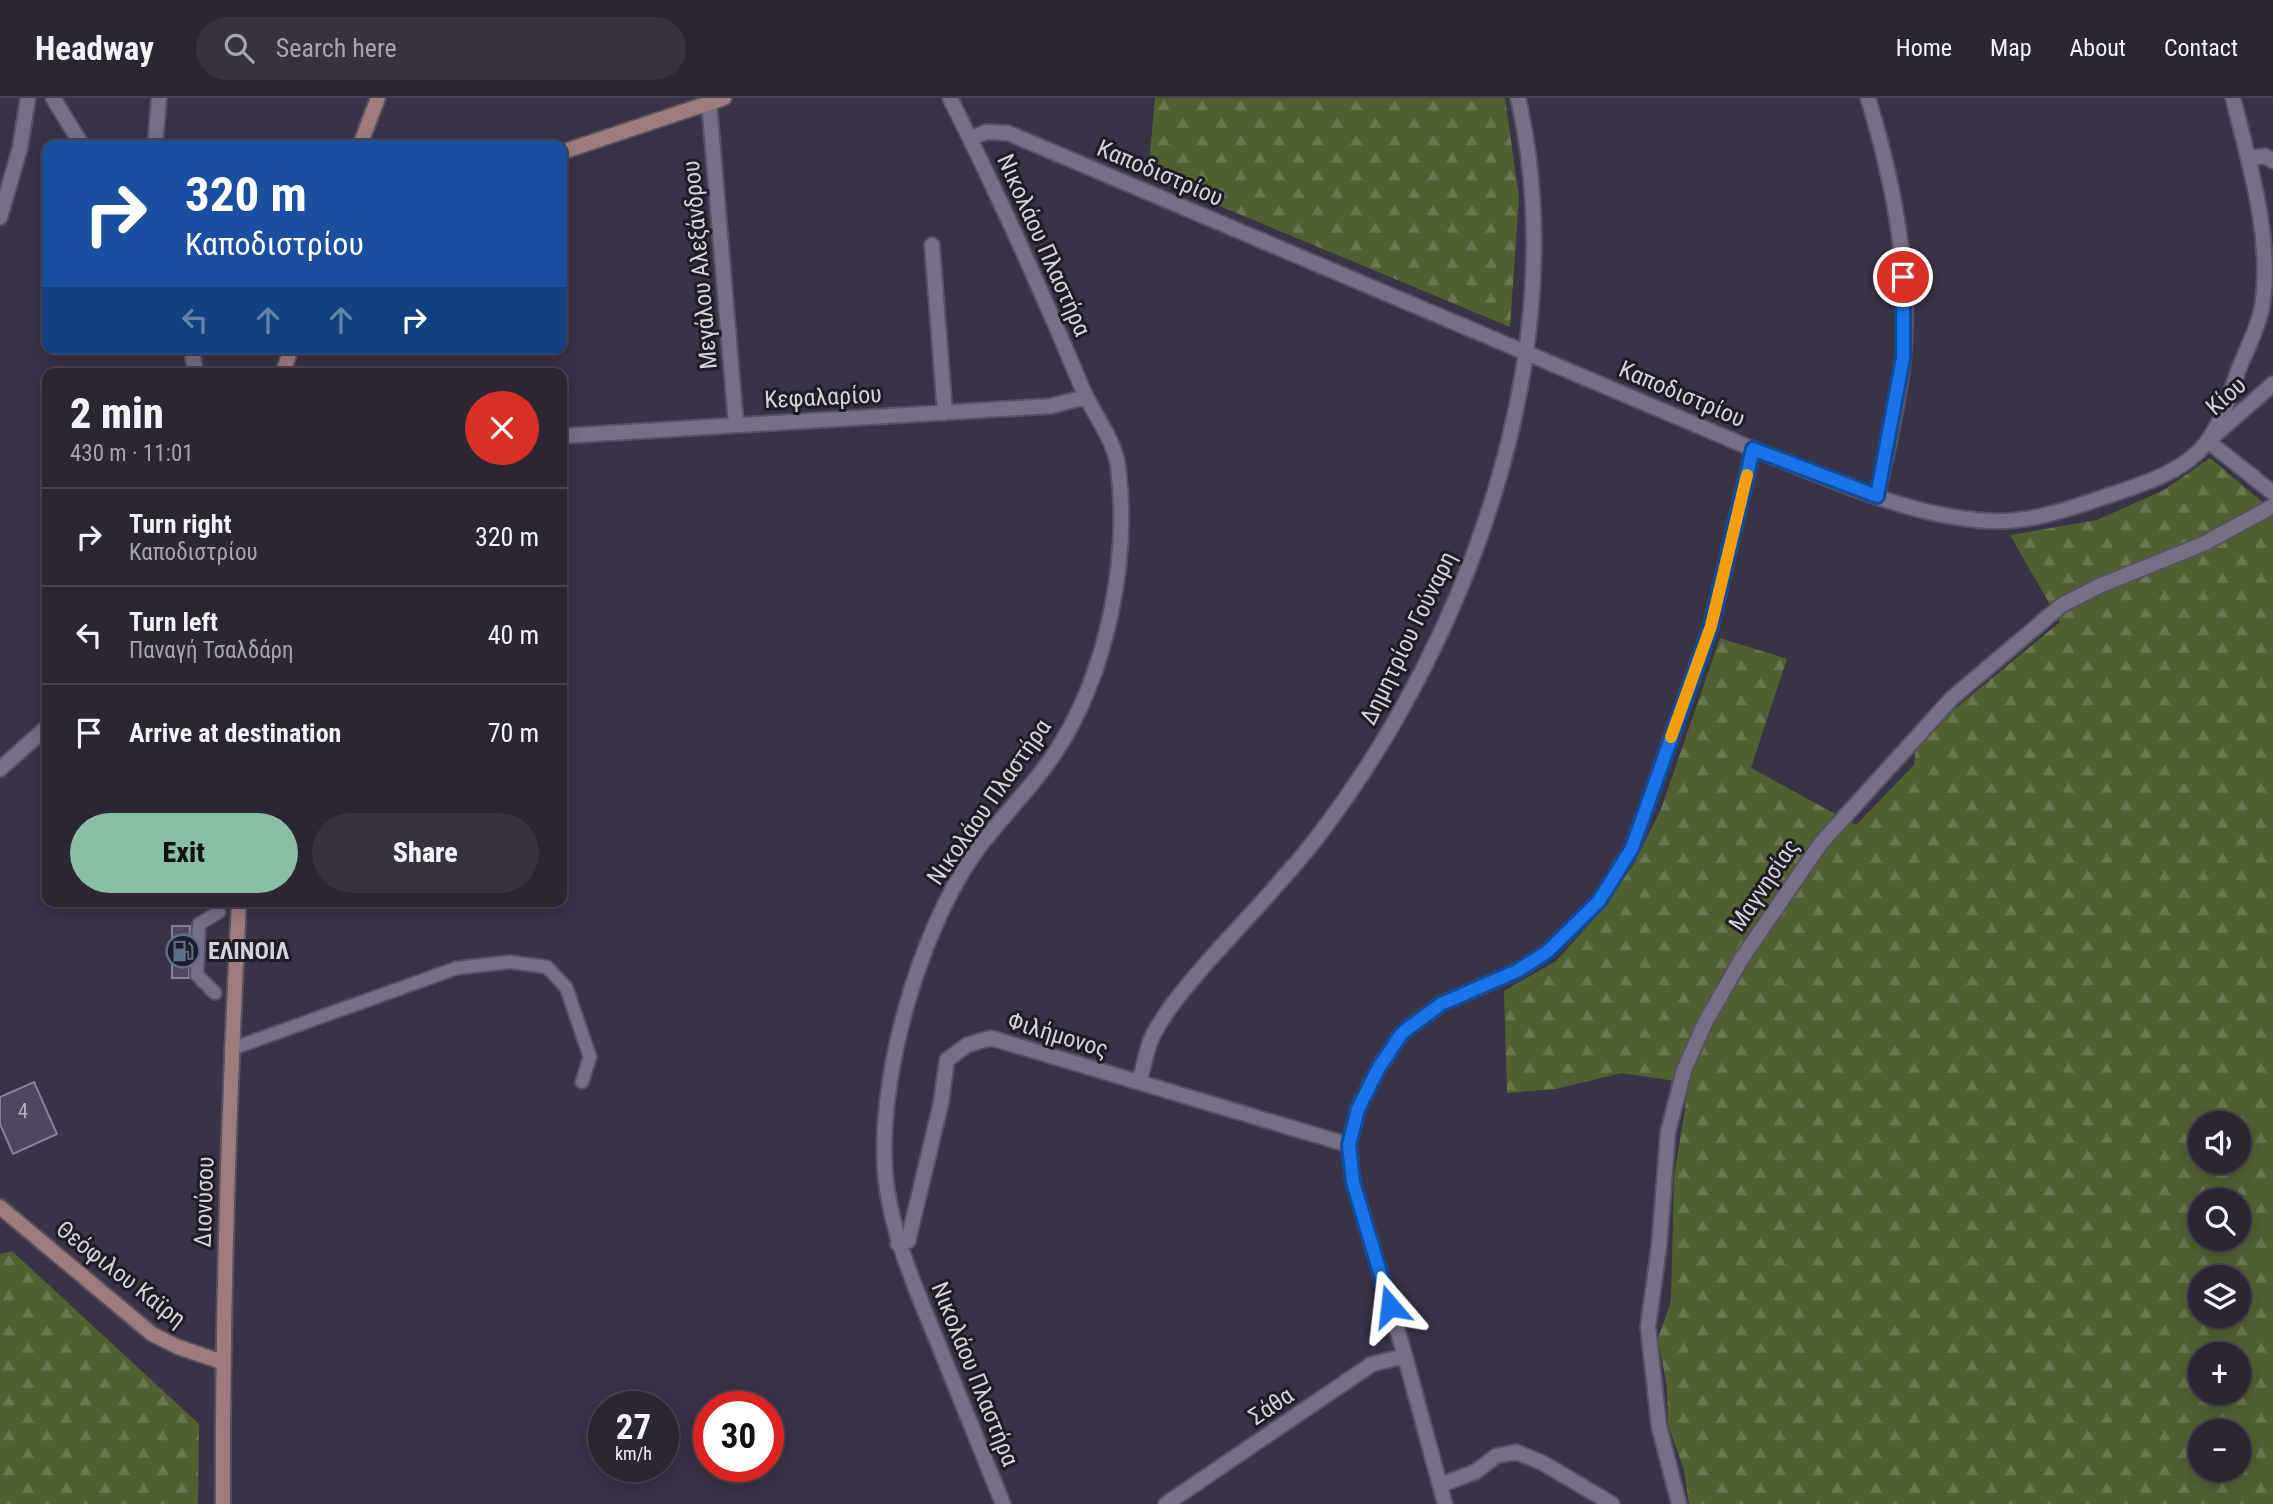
<!DOCTYPE html>
<html lang="en">
<head>
<meta charset="utf-8">
<style>
  :root { --surface:#2c2634; --page:#383240; --text:#f1f3f6; --muted:#a6a5ac; --line:#48434f; --accent:#8abfa5 }
  body { margin:0; font-family:"Roboto Condensed",sans-serif; background:var(--page); color:var(--text); height:100vh; display:flex; flex-direction:column; font-size:26px; white-space:nowrap }
  * { box-sizing:border-box; margin:0 }
  p { font-size:23px; color:var(--muted) }
  .icon { flex:none; width:38px; height:38px; fill:none; stroke:currentColor; stroke-width:2; stroke-linecap:round; stroke-linejoin:round }
  .map { position:relative; flex:1; overflow:hidden }
  .side { position:absolute; left:42px; top:270px; width:525px; height:539px; display:flex; flex-direction:column; background:var(--surface); border-radius:14px; box-shadow:0 4px 18px #0003,0 0 0 2px var(--line) }
  .side>* { flex:none }
  .hud { position:absolute; left:42px; top:42px; width:525px; height:214px; border-radius:14px; box-shadow:0 4px 18px #0003,0 0 0 2px var(--line); background:#1a4fa0; color:#fff; overflow:hidden }
  .fabs { position:absolute; left:2188px; top:1013px; display:grid; gap:14px }
  .fabs a { display:grid; place-items:center; width:63px; height:63px; border-radius:50%; background:var(--surface); box-shadow:0 4px 18px #0003,0 0 0 2px var(--line); font-size:35px }
  .speed { position:absolute; left:588px; top:1293px; display:flex; gap:14px; font-size:35px; font-weight:700; text-align:center }
  .speed>* { display:grid; place-content:center; width:91px; height:91px; border-radius:50%; background:var(--surface); box-shadow:0 4px 18px #0003,0 0 0 2px var(--line); line-height:1 }
  .speed small { font-size:18px; font-weight:400 }
  .speed .limit { border:10px solid #d22; background:#fff; color:#111 }
  .pin { position:absolute; display:grid; place-items:center; width:60px; height:60px; color:#fff; margin:-30px; border:4px solid #fff; border-radius:50%; box-shadow:0 2px 7px #0007 }
  .me { position:absolute; width:77px; margin:-38px; rotate:343deg; stroke-linejoin:round; filter:drop-shadow(0 0 5px #0008) }
  .turn { display:flex; align-items:center; gap:24px; height:147px; padding:0 28px; font-size:32px }
  .turn .icon { width:91px; height:91px; stroke-width:2.5 }
  .turn b { display:block; font-size:49px; line-height:60px }
  .lanes { display:flex; align-items:center; height:66px; padding:0 28px; background:#0003; justify-content:center; gap:35px; direction:ltr }
  .lanes .off { opacity:.35 }
  .round { display:grid; place-items:center; flex:none; width:74px; height:74px; border-radius:37px; background:var(--page) }
  .overview { display:flex; align-items:center; justify-content:space-between; height:119px; padding:0 28px }
  h1 { font-size:42px; font-weight:800; line-height:52px }
  .primary-button { display:flex; gap:14px; margin-top:auto; padding:14px 28px }
  .primary-button a { flex:1; height:80px; border-radius:42px; background:var(--accent); color:#111; font-size:28px; font-weight:800; line-height:80px; text-align:center }
  .primary-button a+a { background:var(--page); color:var(--text) }
  ul { padding:0; list-style:none }
  li { display:flex; align-items:center; gap:21px; height:98px; padding:0 28px; border-top:2px solid var(--line) }
  li div { flex:1 }
  li b { display:block; font-size:26px }
  li em { font-style:normal }
  header { display:flex; align-items:center; gap:42px; box-sizing:border-box; height:98px; padding:0 35px; background:var(--surface); border-bottom:2px solid var(--line) }
  header strong { font-size:33px }
  nav { display:flex; gap:38px; margin-inline-start:auto; font-size:24px }
  .search { width:490px; height:63px; background:var(--page); display:flex; align-items:center; gap:18px; box-sizing:border-box; padding:0 24px; border-radius:38px; color:var(--muted); font-size:26px }
  .map>svg:first-child { display:block }
  .forest { fill:url(#forest-firs); fill-rule:evenodd }
  .building { fill:#4f485c; stroke:#898198; stroke-width:2 }
  .lines { fill:none; stroke-linecap:round; stroke-linejoin:round }
  .lane-casing { stroke:#575160; stroke-width:16 }
  .street-casing { stroke:#575160; stroke-width:18 }
  .secondary-casing { stroke:#575160; stroke-width:18 }
  .lane { stroke:#786f85; stroke-width:12 }
  .street { stroke:#786f85; stroke-width:14 }
  .secondary { stroke:#9f7c7c; stroke-width:14 }
  .route-casing { stroke:#114b97; stroke-width:18 }
  .route { stroke:#1a73e8; stroke-width:12 }
  .slow { stroke:#f59e0b; stroke-width:12 }
  .labels { text-anchor:middle; stroke-width:6; stroke-linejoin:round; paint-order:stroke }
  .number-label { font-size:21px; fill:#b4afbd }
  .street-label { font-size:24px; fill:#d5d1dd; stroke:#201c25 }
  .poi-label { font-size:24px; font-weight:bold; fill:#d5d1dd; stroke:#201c25; text-anchor:start }
</style>
</head>
<body>
<header>
<strong>Headway</strong>
<div class="search"><svg class="icon" aria-label="search" viewBox="0 0 24 24"><circle cx="10" cy="10" r="6"/><path d="M15 15l6 6"/></svg>Search here</div>
<nav><a>Home</a><a>Map</a><a>About</a><a>Contact</a></nav>
</header>
<div class="map">
<svg width="2273" height="1406" viewBox="0 0 2273 1406">
  <defs>
    <pattern id="forest-firs" width="22" height="20" patternUnits="userSpaceOnUse" patternTransform="scale(1.75)"><rect width="22" height="20" fill="#506130"/><path d="M5 1l3.5 6h-7zM16 11l3.5 6h-7z" fill="#68774e"/></pattern>
  </defs>
  <rect width="100%" height="100%" fill="#3a3245"/>
  <path class="forest" d="M 1155,0 L 1505,0 L 1519,99 L 1510,229 L 1148,78 Z
    M 2210,360 L 2273,413 L 2273,1406 L 1689,1406 L 1684,1372 L 1668,1327 L 1667,1290 L 1658,1240 L 1671,1203 L 1674,1079 L 1689,985 L 1621,975 L 1556,991 L 1507,995 L 1504,893 L 1556,863 L 1592,823 L 1633,768 L 1661,711 L 1720,540 L 1787,561 L 1751,670 L 1856,727 L 1914,667 L 1917,642 L 2060,524 L 2010,437 L 2097,422 L 2164,392 ZM 2200,1026 L 2238,1026 L 2238,1064 L 2200,1064 ZM 2200,1102 L 2238,1102 L 2238,1141 L 2200,1141 ZM 2200,1180 L 2238,1180 L 2238,1218 L 2200,1218 ZM 2200,1256 L 2238,1256 L 2238,1295 L 2200,1295 ZM 2200,1334 L 2238,1334 L 2238,1372 L 2200,1372 Z
    M 12,1153 L 199,1326 L 198,1406 L 0,1406 L 0,1156 Z"/>
  <path class="building" d="M 172,828 L 190,828 L 189,880 L 172,880 Z
    M 34,984 L 57,1036 L 13,1056 L 0,1026 L 0,999 Z"/>
  <g class="lines">
    <defs>
      <path id="lane" d="M 215,895 L 197,877 L 199,826 L 219,814
        M 231,951 L 457,870 L 510,864 L 547,869 L 566,889 L 590,959 L 582,984"/>
      <path id="street" d="M 53,0 L 82,47
        M 950,0 C 998,96 1042,193 1083,292 C 1094,317 1114,341 1118,368 C 1130,462 1107,576 1055,655 C 1031,691 999,721 974,756 C 918,836 875,987 886,1084 C 893,1140 916,1191 937,1243 C 959,1297 981,1352 1003,1406
        M 1868,0 C 1893,82 1912,176 1903,262 C 1898,308 1887,353 1877,398
        M 709,4 L 736,326
        M 970,41 L 986,34 L 1008,35 L 1753,351 C 1829,380 1908,419 1991,423 C 2028,425 2069,411 2104,399 C 2140,387 2187,374 2209,341 C 2223,321 2230,296 2238,273 C 2246,252 2258,231 2262,209 C 2273,141 2249,65 2233,0
        M 155,47 L 159,0
        M 2248,60 L 2265,58 L 2273,63
        M 0,119 L 20,50 L 28,0
        M 932,147 L 945,315
        M 191,250 L 196,275
        M 2273,286 L 2208,343 L 2273,395
        M 562,338 L 1051,308 L 1086,299
        M 0,671 L 47,629
        M 1139,984 C 1144,969 1146,951 1153,937 C 1168,908 1192,882 1213,858 C 1249,817 1289,777 1322,733 C 1471,536 1575,248 1518,0
        M 898,1146 L 908,1143 L 941,1005 L 947,962 L 967,947 L 991,940 L 1349,1047
        M 1440,1387 L 1475,1374 L 1496,1358 L 1516,1354 L 1543,1365 L 1612,1406
        M 1166,1406 L 1372,1266 L 1405,1258
        M 1445,1406 L 1405,1258 L 1353,1084 L 1349,1047 L 1358,1011 L 1378,971 L 1402,935 L 1441,906 L 1517,873 L 1547,854 L 1599,803 L 1632,750 L 1711,528 L 1753,351
        M 1679,1406 L 1659,1328 L 1648,1229 L 1659,1149 L 1668,1034 L 1684,972 L 1705,925 L 1742,860 L 1821,745 L 1952,600 L 2062,507 L 2099,488 L 2203,446 L 2273,408"/>
      <path id="secondary" d="M 360,47 L 378,0
        M 562,54 L 724,0
        M 283,275 L 291,250
        M 0,1109 L 152,1236 L 178,1249 L 222,1264
        M 223,1406 C 222,1205 229,1004 239,803"/>
    </defs>
    <use href="#lane" class="lane-casing"/>
    <use href="#street" class="street-casing"/>
    <use href="#secondary" class="secondary-casing"/>
    <use href="#lane" class="lane"/>
    <use href="#street" class="street"/>
    <use href="#secondary" class="secondary"/>
  </g>
  <g class="lines">
    <defs>
      <path id="route" d="M 1390,1208 L 1353,1084 L 1349,1047 L 1358,1011 L 1378,971 L 1402,935 L 1441,906 L 1517,873 L 1547,854 L 1599,803 L 1632,750 L 1711,528 L 1753,351 L 1877,398 L 1903,260 L 1903,179"/>
    </defs>
    <use href="#route" class="route-casing"/>
    <use href="#route" class="route"/>
    <path class="slow" d="M 1671,639 L 1711,528 L 1747,377"/>
  </g>
  <defs>
    <symbol id="fuel-ring" viewBox="-11 -11 22 22"><circle r="9.5" fill="#201c25" stroke="#5c6f8a" stroke-width="1.5"/><path d="M-5.5-6h7V0h2V4h1.3V-2.5L3-4.5l.8-.8L6-3V5H2.5V1h-1V6h-7ZM-4.2-4.7v3.2H.2V-4.7Z" fill="#5c6f8a"/></symbol>
  </defs>
  <g fill-rule="evenodd">
    <use href="#fuel-ring" x="164" y="834" width="38" height="38"/>
  </g>
  <g class="labels">
    <g class="number-label">
      <text x="23" y="1020">4</text>
    </g>
    <g class="street-label">
      <text transform="translate(1160 75) rotate(23)" y="8">Καποδιστρίου</text>
      <text transform="translate(1044 147) rotate(66)" y="8">Νικολάου Πλαστήρα</text>
      <text transform="translate(700 167) rotate(-95)" y="8">Μεγάλου Αλεξάνδρου</text>
      <text transform="translate(1682 296) rotate(23)" y="8">Καποδιστρίου</text>
      <text transform="translate(2226 298) rotate(-41)" y="8">Κίου</text>
      <text transform="translate(823 299) rotate(-3)" y="8">Κεφαλαρίου</text>
      <text transform="translate(1408 540) rotate(-64)" y="8">Δημητρίου Γούναρη</text>
      <text transform="translate(989 704) rotate(-55)" y="8">Νικολάου Πλαστήρα</text>
      <text transform="translate(1764 787) rotate(-56)" y="8">Μαγνησίας</text>
      <text transform="translate(1058 937) rotate(17)" y="8">Φιλήμονος</text>
      <text transform="translate(204 1104) rotate(-88)" y="8">Διονύσου</text>
      <text transform="translate(121 1176) rotate(38)" y="8">Θεόφιλου Καϊρη</text>
      <text transform="translate(975 1276) rotate(68)" y="8">Νικολάου Πλαστήρα</text>
      <text transform="translate(1271 1308) rotate(-34)" y="8">Σάθα</text>
    </g>
    <g class="poi-label">
      <text x="208" y="861">ΕΛΙΝΟΙΛ</text>
    </g>
  </g>
</svg>
<div class="fabs">
<a><svg class="icon" aria-label="sound" viewBox="0 0 24 24"><path d="M4 9h4l5-4v14l-5-4H4zM17 9q2 3 0 6"/></svg></a>
<a><svg class="icon" aria-label="search" viewBox="0 0 24 24"><circle cx="10" cy="10" r="6"/><path d="M15 15l6 6"/></svg></a>
<a><svg class="icon" aria-label="layers" viewBox="0 0 24 24"><path d="M12 4l9 5-9 5-9-5zM3 14l9 5 9-5"/></svg></a>
<a>+</a>
<a>−</a>
</div>
<div class="speed"><div>27<small>km/h</small></div><div class="limit">30</div></div>
<div class="pin" style="left:1903px;top:179px;background:#d93025"><svg class="icon" aria-label="arrive" viewBox="0 0 24 24"><path d="M6 21V4h12l-3 4 3 4H6"/></svg></div>
<svg class="me" style="left:1390px;top:1208px" viewBox="-20 -20 40 40"><path d="M0-17L14 15 0 8-14 15z" fill="#1a73e8" stroke="#fff" stroke-width="4"/></svg>
<div class="hud">
<div class="turn"><svg class="icon" aria-label="right" viewBox="0 0 24 24"><path d="M7 20v-9h11M14 6l5 5-5 5"/></svg><div><b>320 m</b>Καποδιστρίου</div></div>
<div class="lanes"><svg class="icon off" aria-label="left" viewBox="0 0 24 24"><path d="M17 20v-9H6M10 6l-5 5 5 5"/></svg><svg class="icon off" aria-label="ahead" viewBox="0 0 24 24"><path d="M12 20V5M6 11l6-6 6 6"/></svg><svg class="icon off" aria-label="ahead" viewBox="0 0 24 24"><path d="M12 20V5M6 11l6-6 6 6"/></svg><svg class="icon" aria-label="right" viewBox="0 0 24 24"><path d="M7 20v-9h11M14 6l5 5-5 5"/></svg></div>
</div>
<section class="side">
<div class="overview"><div><h1>2 min</h1><p>430 m · 11:01</p></div><a class="round" style="background:#d93025;color:#fff"><svg class="icon" aria-label="close" viewBox="0 0 24 24"><path d="M6 6l12 12M18 6L6 18"/></svg></a></div>
<ul>
<li><svg class="icon" aria-label="right" viewBox="0 0 24 24"><path d="M7 20v-9h11M14 6l5 5-5 5"/></svg><div><b>Turn right</b><p>Καποδιστρίου</p></div><em>320 m</em></li>
<li><svg class="icon" aria-label="left" viewBox="0 0 24 24"><path d="M17 20v-9H6M10 6l-5 5 5 5"/></svg><div><b>Turn left</b><p>Παναγή Τσαλδάρη</p></div><em>40 m</em></li>
<li><svg class="icon" aria-label="arrive" viewBox="0 0 24 24"><path d="M6 21V4h12l-3 4 3 4H6"/></svg><div><b>Arrive at destination</b></div><em>70 m</em></li>
</ul>
<div class="primary-button"><a>Exit</a><a>Share</a></div>
</section>
</div>
</body>
</html>
